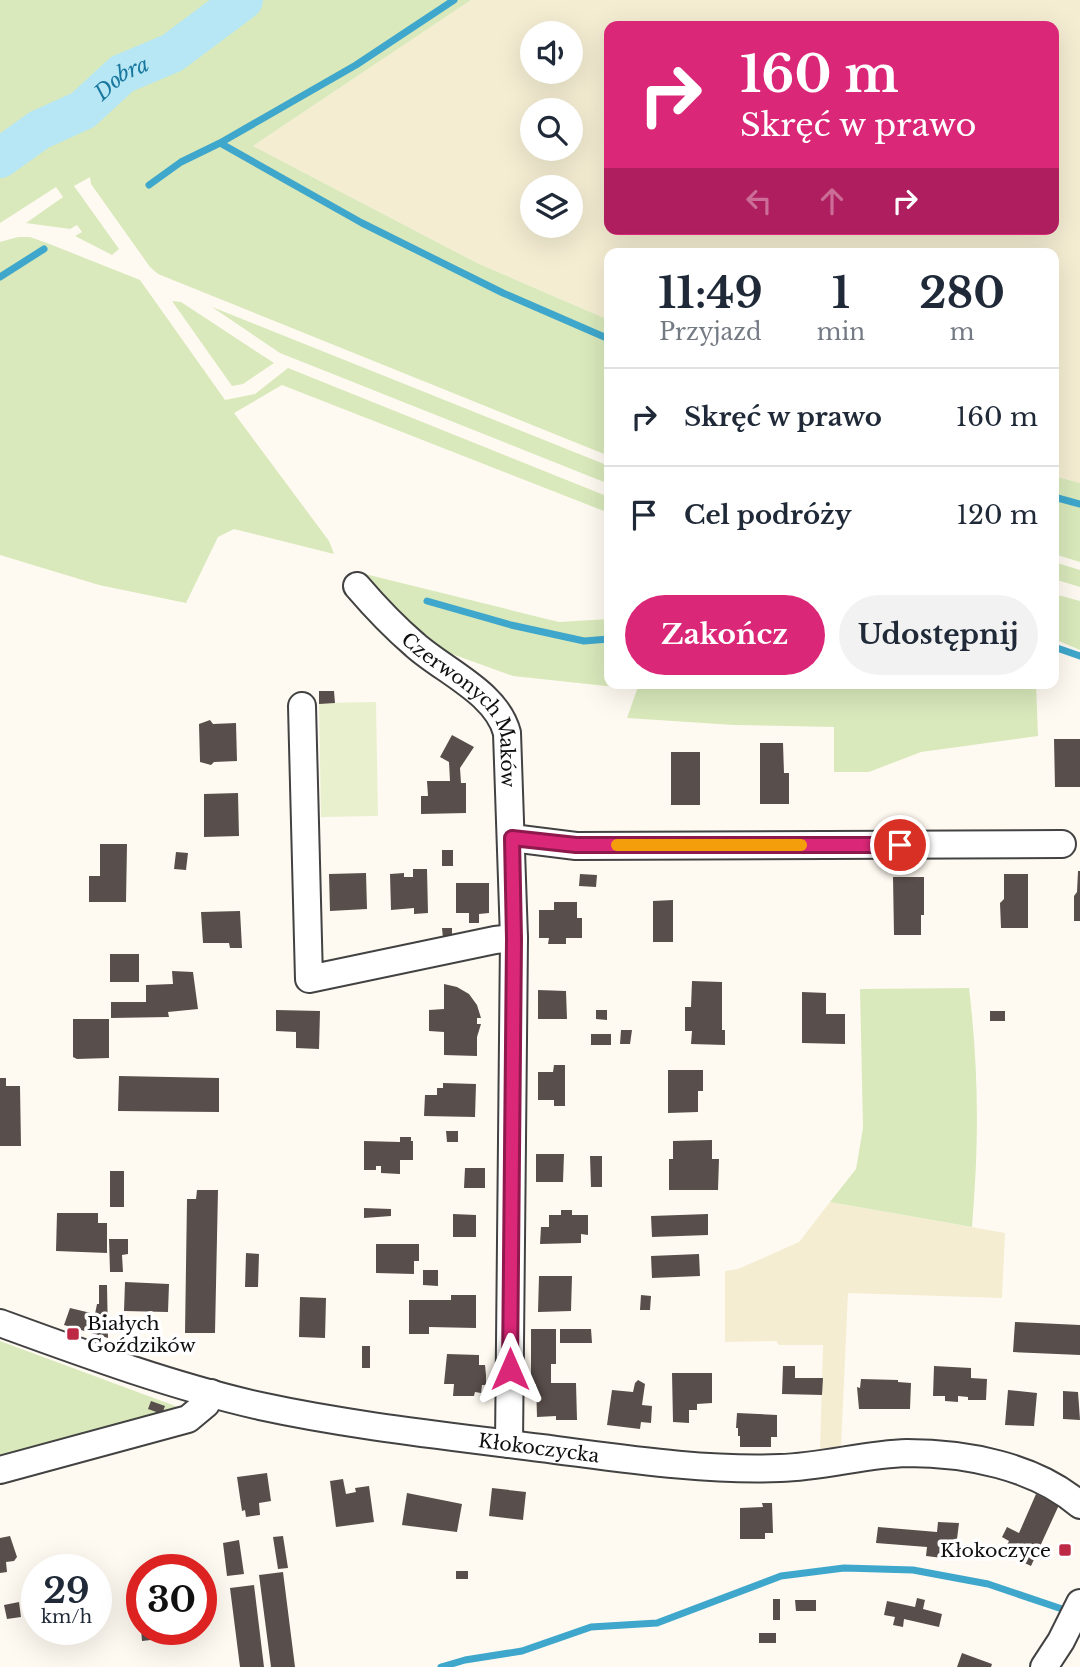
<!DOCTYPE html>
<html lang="pl">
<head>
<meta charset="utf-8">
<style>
  :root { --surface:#fff; --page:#f2f2f3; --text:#1f2937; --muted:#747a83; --line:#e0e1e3; --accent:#db2777 }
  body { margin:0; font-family:"Libre Baskerville",serif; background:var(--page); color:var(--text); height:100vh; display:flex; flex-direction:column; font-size:26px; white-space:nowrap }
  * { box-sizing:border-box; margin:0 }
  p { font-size:23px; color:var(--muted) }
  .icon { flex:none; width:38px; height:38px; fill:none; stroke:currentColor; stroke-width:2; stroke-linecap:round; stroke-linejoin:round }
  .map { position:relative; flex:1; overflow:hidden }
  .drawer { position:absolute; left:604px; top:248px; width:455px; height:441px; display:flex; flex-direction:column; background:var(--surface); border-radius:14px; box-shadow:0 7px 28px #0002 }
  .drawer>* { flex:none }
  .guide { position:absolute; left:604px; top:21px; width:455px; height:214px; border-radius:14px; box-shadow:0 7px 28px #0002; background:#db2777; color:#fff; overflow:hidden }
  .tools { position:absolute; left:520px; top:21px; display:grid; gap:14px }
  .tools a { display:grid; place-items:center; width:63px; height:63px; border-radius:50%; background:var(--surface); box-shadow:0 7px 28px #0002; font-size:35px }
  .speed { position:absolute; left:21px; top:1554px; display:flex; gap:14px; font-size:35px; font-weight:700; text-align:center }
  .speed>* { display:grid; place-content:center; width:91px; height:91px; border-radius:50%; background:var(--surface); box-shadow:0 7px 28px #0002; line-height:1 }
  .speed small { font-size:18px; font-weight:400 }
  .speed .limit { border:10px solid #d22; background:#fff; color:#111 }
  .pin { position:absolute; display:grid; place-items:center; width:60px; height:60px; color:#fff; margin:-30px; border:4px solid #fff; border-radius:50%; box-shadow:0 2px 7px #0007 }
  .me { position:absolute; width:77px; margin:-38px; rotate:0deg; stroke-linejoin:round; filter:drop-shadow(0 0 5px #0008) }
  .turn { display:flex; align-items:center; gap:24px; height:147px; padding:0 21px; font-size:32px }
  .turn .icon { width:91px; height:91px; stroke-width:2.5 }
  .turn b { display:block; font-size:49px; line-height:60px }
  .lanes { display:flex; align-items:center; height:66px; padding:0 21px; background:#0003; justify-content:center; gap:35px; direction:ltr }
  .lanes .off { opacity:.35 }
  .eta { display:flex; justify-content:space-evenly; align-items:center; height:119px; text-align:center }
  .eta b { font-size:42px; font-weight:800; line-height:49px }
  .button { display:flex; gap:14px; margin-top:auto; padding:14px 21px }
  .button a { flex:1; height:80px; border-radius:42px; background:var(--accent); color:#fff; font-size:28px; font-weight:800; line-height:80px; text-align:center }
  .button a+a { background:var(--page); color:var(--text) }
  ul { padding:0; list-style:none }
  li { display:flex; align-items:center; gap:21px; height:98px; padding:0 21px; border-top:2px solid var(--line) }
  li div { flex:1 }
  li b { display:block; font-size:26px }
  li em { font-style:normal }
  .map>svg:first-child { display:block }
  .farmland { fill:#f4edd2; fill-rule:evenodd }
  .green { fill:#d9e9bb }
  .pitch { fill:#e9f0cd }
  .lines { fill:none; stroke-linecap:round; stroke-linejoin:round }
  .stream { stroke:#3fa7cb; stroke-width:7 }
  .river { stroke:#b7e7f5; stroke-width:40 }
  .building { fill:#584e4b }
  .minor-casing { stroke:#424242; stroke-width:30 }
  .minor { stroke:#fff; stroke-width:26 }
  .route-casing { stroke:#8e194d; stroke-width:18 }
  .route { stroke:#db2777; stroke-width:12 }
  .slow { stroke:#f59e0b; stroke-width:12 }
  .poi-dot { fill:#bd2945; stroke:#fff; stroke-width:2.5 }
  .labels { text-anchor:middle; stroke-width:7; stroke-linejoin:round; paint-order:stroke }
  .street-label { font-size:19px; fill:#0f0f0f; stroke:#fff }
  .poi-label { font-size:19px; fill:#0f0f0f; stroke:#fff; text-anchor:start }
  .water-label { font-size:21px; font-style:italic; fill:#1a789f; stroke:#fff }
</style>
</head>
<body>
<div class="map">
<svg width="1080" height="1667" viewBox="0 0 1080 1667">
  <rect width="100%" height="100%" fill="#fffaf1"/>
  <path class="farmland" d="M 471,0 L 1080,0 L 1080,483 L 1054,476 L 1054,254 L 609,254 L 609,320 L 477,263 L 253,146 ZM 609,26 L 1054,26 L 1054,229 L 609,229 ZM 532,33 L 570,33 L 570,72 L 532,72 ZM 532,110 L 570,110 L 570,149 L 532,149 ZM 532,187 L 570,187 L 570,226 L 532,226 Z
    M 830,1202 L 1005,1233 L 1002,1298 L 848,1293 L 841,1447 L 820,1450 L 823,1345 L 779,1345 L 776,1341 L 725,1342 L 725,1271 L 738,1269 L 799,1242 Z"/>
  <path class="green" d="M 0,0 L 237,0 L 186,41 L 138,54 L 108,74 L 82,99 L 35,117 L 15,138 L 0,148 Z
    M 254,0 L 471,0 L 253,146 L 477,263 L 609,320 L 609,456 L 158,274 L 150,267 L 91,184 L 90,177 L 74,186 L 119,249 L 112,255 L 75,236 L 82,232 L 77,225 L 70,229 L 26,223 L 63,197 L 56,187 L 0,223 L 0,171 L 40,141 L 91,111 L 138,75 L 186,51 Z
    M 18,237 L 30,237 L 47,243 L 140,280 L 225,400 L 255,394 L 288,368 L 609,497 L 609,513 L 282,385 L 234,413 L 329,541 L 334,554 L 234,529 L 218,537 L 186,603 L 99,585 L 0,555 L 0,242 Z
    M 172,301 L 181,302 L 274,363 L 243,384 L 232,386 Z
    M 212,307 L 609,466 L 609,484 L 280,353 Z
    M 1054,476 L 1080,483 L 1080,562 L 1054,554 Z
    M 1054,562 L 1080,570 L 1080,587 L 1054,579 Z
    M 361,573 L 559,622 L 609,619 L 609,684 L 620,684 L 606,686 L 513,676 L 441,650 L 382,605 Z
    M 1054,594 L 1080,601 L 1080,650 L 1054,639 Z
    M 639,684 L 1036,684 L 1038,736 L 921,752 L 869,772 L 834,772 L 834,727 L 734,725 L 627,718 Z
    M 969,988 C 979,1072 979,1143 972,1227 L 830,1202 L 856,1169 L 863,1128 L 860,989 Z
    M 0,1341 L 178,1407 L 177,1412 L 0,1455 Z"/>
  <path class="pitch" d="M 376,702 L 378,816 L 321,817 L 319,703 Z"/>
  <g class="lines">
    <path class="stream" d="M 454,0 L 356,65 L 220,143 L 362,223 L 503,293 L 609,339
      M 149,185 L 181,162 L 220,143
      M 0,277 L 44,249
      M 1054,497 L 1080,504
      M 427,601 L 511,625 L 584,641 L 609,639
      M 1054,647 L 1080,656
      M 441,1667 L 465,1660 L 522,1651 L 591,1627 L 657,1623 L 781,1576 L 844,1568 L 913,1570 L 988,1584 L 1071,1612"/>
    <path class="river" id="s1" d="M 0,158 L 39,130 L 83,110 L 122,74 L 172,53 L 243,0"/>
  </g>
  <path class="building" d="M 319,691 L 334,691 L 335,703 L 319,704 Z
    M 210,720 L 213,724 L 236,723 L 237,761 L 214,762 L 211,765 L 200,762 L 199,724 Z
    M 452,735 L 474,747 L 460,768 L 461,783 L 466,783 L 466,813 L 421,814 L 421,796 L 428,796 L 427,781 L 450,781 L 449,762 L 440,757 Z
    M 1054,739 L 1080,739 L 1080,787 L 1055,787 Z
    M 760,743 L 783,743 L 784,773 L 789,773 L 789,804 L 760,804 Z
    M 671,752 L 700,752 L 700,805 L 671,805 Z
    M 238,793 L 239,836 L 204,837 L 204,794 Z
    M 100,844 L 127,844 L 126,902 L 89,902 L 89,876 L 100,876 Z
    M 442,850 L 453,850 L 453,866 L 442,866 Z
    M 176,852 L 188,853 L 186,870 L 174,869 Z
    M 413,869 L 427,869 L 428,913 L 414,914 L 414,908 L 391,910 L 390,874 L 404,873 L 404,877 L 413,877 Z
    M 1078,871 L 1080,871 L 1080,921 L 1074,921 L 1074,896 L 1077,892 Z
    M 366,873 L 367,909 L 330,911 L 329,874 Z
    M 580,874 L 597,875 L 596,887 L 579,886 Z
    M 1004,874 L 1028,874 L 1028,928 L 1001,928 L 1000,903 L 1004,899 Z
    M 893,877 L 924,877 L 924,915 L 921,915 L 921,935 L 894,935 Z
    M 456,883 L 489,883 L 489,913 L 479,914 L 479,923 L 469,923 L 469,913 L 456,913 Z
    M 673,900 L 673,942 L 653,942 L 653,901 Z
    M 554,902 L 577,902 L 577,918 L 582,918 L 582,938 L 566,938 L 566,944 L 548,944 L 549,938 L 539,938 L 539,910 L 554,910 Z
    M 240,911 L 242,948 L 230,948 L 229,943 L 203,943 L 201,912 Z
    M 442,928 L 452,928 L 452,938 L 443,938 Z
    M 110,954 L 139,954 L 139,982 L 110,982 Z
    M 172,971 L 193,972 L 198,1009 L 168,1012 L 169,1017 L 111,1018 L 111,1002 L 146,1002 L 146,985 L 173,984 Z
    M 692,981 L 722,982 L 722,1030 L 725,1030 L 725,1045 L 691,1044 L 692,1031 L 685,1031 L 685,1007 L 691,1007 Z
    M 444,984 L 457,987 L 469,994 L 477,1005 L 481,1018 L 477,1018 L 477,1024 L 481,1024 L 477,1037 L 477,1056 L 444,1055 L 444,1032 L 429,1031 L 429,1010 L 444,1009 Z
    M 538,990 L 566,991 L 567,1019 L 538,1019 Z
    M 802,992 L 826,993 L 826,1014 L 845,1014 L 845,1044 L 802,1043 Z
    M 276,1010 L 320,1011 L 319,1049 L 296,1048 L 296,1032 L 276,1031 Z
    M 596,1010 L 607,1010 L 607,1020 L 596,1019 Z
    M 990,1011 L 1005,1011 L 1005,1021 L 990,1021 Z
    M 73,1019 L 109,1019 L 109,1058 L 77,1059 L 73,1057 Z
    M 621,1030 L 632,1030 L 630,1044 L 620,1044 Z
    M 591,1034 L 611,1034 L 611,1045 L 591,1045 Z
    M 554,1065 L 565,1065 L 565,1106 L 554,1106 L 554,1100 L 538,1100 L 538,1072 L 553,1072 Z
    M 668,1070 L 703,1070 L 703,1091 L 698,1091 L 698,1112 L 668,1113 Z
    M 119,1076 L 219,1078 L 219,1112 L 118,1111 Z
    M 0,1078 L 6,1078 L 6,1086 L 20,1086 L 21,1146 L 0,1146 Z
    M 443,1083 L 476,1084 L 475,1117 L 424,1116 L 425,1095 L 437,1095 L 437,1088 L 443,1088 Z
    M 446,1131 L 458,1131 L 458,1142 L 447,1142 Z
    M 400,1137 L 411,1137 L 411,1141 L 413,1141 L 413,1160 L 400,1160 L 400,1174 L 381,1173 L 381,1166 L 376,1166 L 376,1170 L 364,1170 L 364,1141 L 400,1142 Z
    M 712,1140 L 712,1159 L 719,1159 L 718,1190 L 669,1190 L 669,1159 L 673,1159 L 673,1141 Z
    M 536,1154 L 564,1154 L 563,1182 L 536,1182 Z
    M 590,1156 L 602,1156 L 602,1187 L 591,1187 Z
    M 465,1168 L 485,1168 L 485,1188 L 464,1188 Z
    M 110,1171 L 124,1171 L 124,1207 L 110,1207 Z
    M 197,1190 L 218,1190 L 215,1333 L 185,1333 L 187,1199 L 196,1199 Z
    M 364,1208 L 391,1209 L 391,1216 L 364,1218 Z
    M 561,1210 L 572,1210 L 572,1215 L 588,1215 L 588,1235 L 581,1234 L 581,1243 L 540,1244 L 541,1227 L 549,1227 L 549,1215 L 561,1215 Z
    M 57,1213 L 98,1213 L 98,1223 L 107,1223 L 107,1253 L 56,1251 Z
    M 453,1214 L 476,1215 L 476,1237 L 453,1237 Z
    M 708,1214 L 708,1235 L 652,1237 L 651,1216 Z
    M 109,1239 L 128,1239 L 128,1254 L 122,1255 L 123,1272 L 110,1272 Z
    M 376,1244 L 419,1244 L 419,1261 L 414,1261 L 414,1274 L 376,1273 Z
    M 246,1253 L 259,1254 L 258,1287 L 245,1287 Z
    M 699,1254 L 700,1276 L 652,1278 L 651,1256 Z
    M 423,1270 L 438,1270 L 438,1286 L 423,1285 Z
    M 539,1276 L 572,1276 L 571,1311 L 538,1312 Z
    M 125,1282 L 169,1284 L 168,1312 L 124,1311 Z
    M 99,1285 L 107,1285 L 108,1338 L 64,1325 L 70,1308 L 95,1314 L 97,1304 L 99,1304 Z
    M 451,1295 L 476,1295 L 476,1328 L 429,1327 L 429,1334 L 409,1334 L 409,1300 L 451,1300 Z
    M 641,1295 L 651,1296 L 650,1310 L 640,1310 Z
    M 300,1297 L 326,1298 L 325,1338 L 299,1337 Z
    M 1015,1322 L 1080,1325 L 1080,1355 L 1013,1352 Z
    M 531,1329 L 556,1329 L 556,1364 L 551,1364 L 551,1383 L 576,1383 L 577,1420 L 556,1420 L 556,1416 L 537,1417 L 536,1384 L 531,1384 Z
    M 560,1329 L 591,1329 L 592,1343 L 560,1343 Z
    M 362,1346 L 370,1346 L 370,1368 L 362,1368 Z
    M 447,1354 L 479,1355 L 479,1365 L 485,1365 L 486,1375 L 486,1385 L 482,1385 L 481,1393 L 475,1392 L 474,1396 L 453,1396 L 454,1384 L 444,1384 Z
    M 783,1366 L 795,1366 L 795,1378 L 823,1378 L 822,1395 L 782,1394 Z
    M 934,1366 L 971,1368 L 971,1378 L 987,1379 L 986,1400 L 968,1400 L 968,1397 L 958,1396 L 958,1402 L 945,1401 L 945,1396 L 933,1396 Z
    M 672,1373 L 712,1373 L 712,1403 L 697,1404 L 697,1410 L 689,1410 L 689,1423 L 673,1422 Z
    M 861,1379 L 898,1380 L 898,1382 L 911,1383 L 910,1409 L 859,1409 L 857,1387 L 860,1388 Z
    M 638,1380 L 645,1384 L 642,1405 L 652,1406 L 651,1423 L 641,1422 L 640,1429 L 607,1425 L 612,1390 L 633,1392 L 635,1383 Z
    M 1008,1390 L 1037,1393 L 1034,1426 L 1005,1425 Z
    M 1063,1391 L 1078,1392 L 1080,1420 L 1063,1419 Z
    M 151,1401 L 165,1406 L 162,1414 L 148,1409 Z
    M 737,1413 L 777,1415 L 777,1437 L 771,1437 L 771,1447 L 740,1447 L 740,1436 L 738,1436 L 738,1428 L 736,1428 Z
    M 267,1473 L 271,1501 L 259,1503 L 260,1515 L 246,1517 L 245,1510 L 242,1511 L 237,1477 Z
    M 343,1479 L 346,1494 L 356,1492 L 355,1488 L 369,1486 L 374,1522 L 336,1527 L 330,1481 Z
    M 492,1488 L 526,1492 L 523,1520 L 489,1516 Z
    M 407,1493 L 462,1504 L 457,1532 L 402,1525 Z
    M 1036,1494 L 1059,1505 L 1031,1566 L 1003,1553 L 1009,1541 L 1002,1537 L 1007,1527 L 1019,1533 Z
    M 762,1503 L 772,1503 L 773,1533 L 765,1533 L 765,1539 L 740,1539 L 740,1508 L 763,1507 Z
    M 938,1522 L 959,1523 L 957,1539 L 954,1539 L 951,1559 L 926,1556 L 927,1547 L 876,1543 L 878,1527 L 937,1532 Z
    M 10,1536 L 17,1557 L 14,1561 L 6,1562 L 7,1572 L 0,1573 L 0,1538 Z
    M 283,1536 L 288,1568 L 278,1569 L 273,1537 Z
    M 239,1540 L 244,1574 L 227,1576 L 223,1543 Z
    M 456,1571 L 468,1571 L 468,1579 L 456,1579 Z
    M 283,1572 L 295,1667 L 271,1667 L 259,1575 Z
    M 254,1585 L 264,1667 L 240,1667 L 230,1588 Z
    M 917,1598 L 925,1600 L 923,1609 L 942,1614 L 939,1627 L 904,1619 L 903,1627 L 893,1625 L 895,1617 L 884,1615 L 887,1601 L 915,1607 Z
    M 773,1599 L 780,1599 L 780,1620 L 773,1620 Z
    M 795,1600 L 816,1600 L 816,1611 L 796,1611 Z
    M 19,1602 L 21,1617 L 7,1619 L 4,1605 Z
    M 141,1629 L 193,1629 L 194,1635 L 142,1641 Z
    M 759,1633 L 776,1633 L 776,1643 L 759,1643 Z
    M 962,1653 L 992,1664 L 991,1667 L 957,1667 Z"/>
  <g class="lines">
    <defs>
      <g id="minor">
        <path id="s2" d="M 357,586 C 375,607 394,627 415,645 C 444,671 497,693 507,733 L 514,938 L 509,1444"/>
        <path d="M 302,706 L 309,979 L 495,940 L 514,938"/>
        <path d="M 512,838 L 576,846 L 1062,844"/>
        <path id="s3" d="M 0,1323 C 85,1354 172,1386 260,1406 C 352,1426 448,1436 541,1448 C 620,1458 701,1471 780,1468 C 823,1467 865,1454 907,1453 C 966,1453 1035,1466 1080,1505"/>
        <path d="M 0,1470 L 188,1419 L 206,1404 L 211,1393"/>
        <path d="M 1044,1667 L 1061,1641 L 1080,1603"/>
      </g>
    </defs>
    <use href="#minor" class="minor-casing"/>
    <use href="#minor" class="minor"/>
  </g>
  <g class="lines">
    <defs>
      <path id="route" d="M 510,1369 L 514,939 L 512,838 L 576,845 L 900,845"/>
    </defs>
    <use href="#route" class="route-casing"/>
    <use href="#route" class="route"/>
    <path class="slow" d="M 617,845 L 801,845"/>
  </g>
  <g class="poi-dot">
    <rect x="66" y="1327" width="14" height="14" rx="3.5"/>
    <rect x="1058" y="1543" width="14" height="14" rx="3.5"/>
  </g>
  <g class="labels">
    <g class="street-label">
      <text dy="7" stroke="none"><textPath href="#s2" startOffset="168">Czerwonych Maków</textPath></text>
      <text dy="7" stroke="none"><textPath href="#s3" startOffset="555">Kłokoczycka</textPath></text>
    </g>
    <g class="poi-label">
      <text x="87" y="1330">Białych<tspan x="87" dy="22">Goździków</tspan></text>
      <text x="1051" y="1557" text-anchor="end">Kłokoczyce</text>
    </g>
    <g class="water-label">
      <text dy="7" stroke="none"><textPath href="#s1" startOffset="147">Dobra</textPath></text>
    </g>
  </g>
</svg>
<div class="tools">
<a><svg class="icon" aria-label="sound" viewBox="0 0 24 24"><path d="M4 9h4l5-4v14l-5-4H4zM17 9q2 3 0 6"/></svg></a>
<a><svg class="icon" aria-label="search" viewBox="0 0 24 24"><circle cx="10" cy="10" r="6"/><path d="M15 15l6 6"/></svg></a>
<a><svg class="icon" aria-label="layers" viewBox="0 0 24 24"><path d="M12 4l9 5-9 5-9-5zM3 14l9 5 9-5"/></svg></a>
</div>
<div class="speed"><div>29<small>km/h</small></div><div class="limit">30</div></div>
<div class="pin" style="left:900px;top:845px;background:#d93025"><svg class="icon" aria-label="arrive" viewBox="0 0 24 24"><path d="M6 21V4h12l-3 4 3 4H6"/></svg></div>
<svg class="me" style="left:510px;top:1369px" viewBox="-20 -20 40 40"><path d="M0-17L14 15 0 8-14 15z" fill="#db2777" stroke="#fff" stroke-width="4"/></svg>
<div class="guide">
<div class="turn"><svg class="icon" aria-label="right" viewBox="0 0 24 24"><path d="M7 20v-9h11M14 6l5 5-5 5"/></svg><div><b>160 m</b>Skręć w prawo</div></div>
<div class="lanes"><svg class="icon off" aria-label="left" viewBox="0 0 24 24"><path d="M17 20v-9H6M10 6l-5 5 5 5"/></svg><svg class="icon off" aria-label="ahead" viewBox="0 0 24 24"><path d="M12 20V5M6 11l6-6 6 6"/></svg><svg class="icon" aria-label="right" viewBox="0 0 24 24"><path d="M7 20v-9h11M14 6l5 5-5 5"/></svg></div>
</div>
<section class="drawer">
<div class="eta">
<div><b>11:49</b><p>Przyjazd</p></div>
<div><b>1</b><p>min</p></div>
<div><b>280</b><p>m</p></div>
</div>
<ul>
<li><svg class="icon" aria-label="right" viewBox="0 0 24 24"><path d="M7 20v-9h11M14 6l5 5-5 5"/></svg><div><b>Skręć w prawo</b></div><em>160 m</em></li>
<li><svg class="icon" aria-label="arrive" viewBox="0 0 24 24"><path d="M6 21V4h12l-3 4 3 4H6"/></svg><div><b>Cel podróży</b></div><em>120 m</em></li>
</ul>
<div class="button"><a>Zakończ</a><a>Udostępnij</a></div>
</section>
</div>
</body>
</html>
